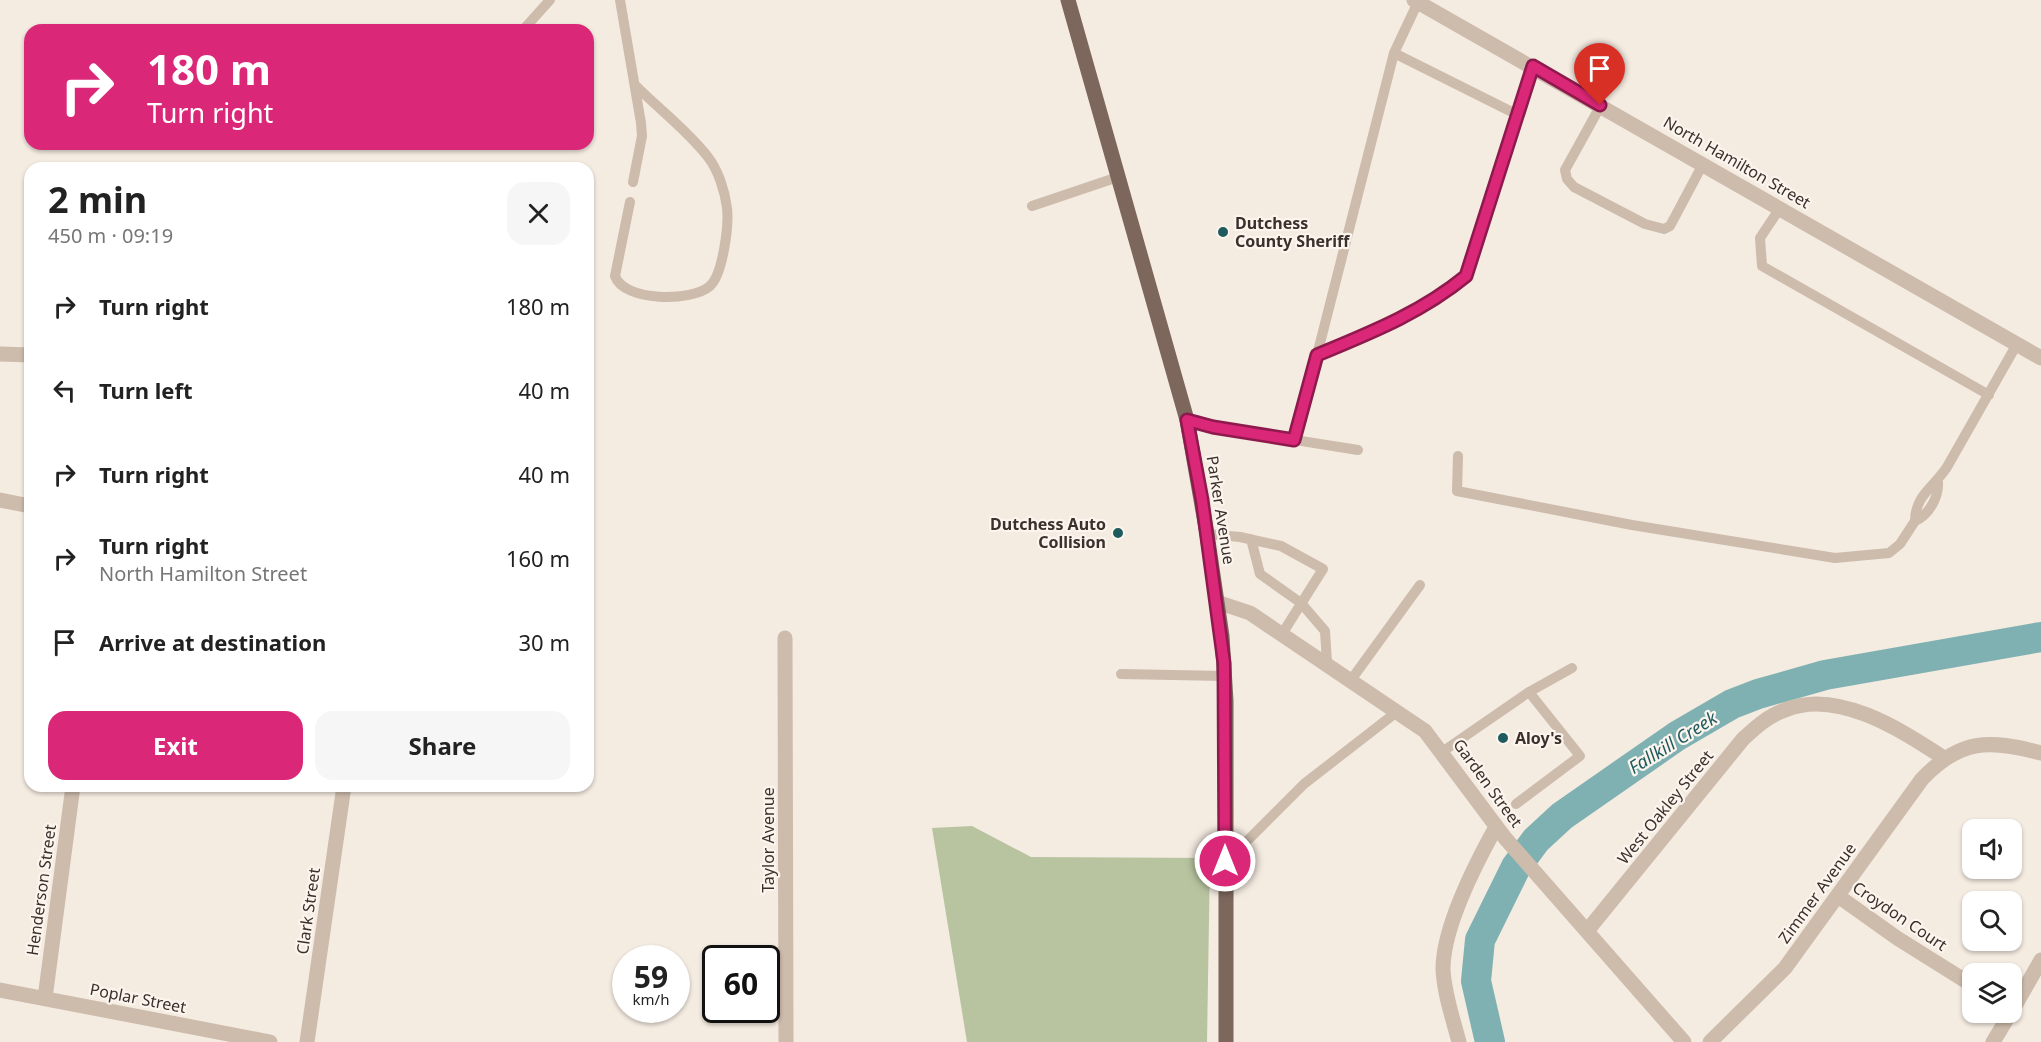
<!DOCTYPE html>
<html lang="en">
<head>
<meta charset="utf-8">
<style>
  :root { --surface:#fff; --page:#f6f6f6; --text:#222; --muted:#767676; --accent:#db2777 }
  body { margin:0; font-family:"Noto Sans",sans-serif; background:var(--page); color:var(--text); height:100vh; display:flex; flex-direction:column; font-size:22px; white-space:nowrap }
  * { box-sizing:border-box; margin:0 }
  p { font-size:20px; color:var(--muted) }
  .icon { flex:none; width:33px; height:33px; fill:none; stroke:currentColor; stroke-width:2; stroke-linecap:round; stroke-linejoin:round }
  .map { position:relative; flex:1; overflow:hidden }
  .drawer { position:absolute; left:24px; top:162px; width:570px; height:630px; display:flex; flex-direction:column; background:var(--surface); border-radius:18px; box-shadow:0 2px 4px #0004 }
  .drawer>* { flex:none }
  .guide { position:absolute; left:24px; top:24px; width:570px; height:126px; border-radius:18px; box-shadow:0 2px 4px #0004; background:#db2777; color:#fff; overflow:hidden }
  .fabs { position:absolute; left:1962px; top:819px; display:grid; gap:12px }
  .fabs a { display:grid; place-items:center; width:60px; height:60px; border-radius:12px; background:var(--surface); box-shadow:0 2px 4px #0004; font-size:30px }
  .speed { position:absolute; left:612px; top:945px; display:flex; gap:12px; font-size:30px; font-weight:700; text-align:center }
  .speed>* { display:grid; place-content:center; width:78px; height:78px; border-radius:50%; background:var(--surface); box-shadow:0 2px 4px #0004; line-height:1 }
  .speed small { font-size:15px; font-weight:400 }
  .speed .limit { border:3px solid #111; border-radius:9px; background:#fff; color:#111 }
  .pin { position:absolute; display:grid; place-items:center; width:51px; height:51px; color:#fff; margin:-62px -26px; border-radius:50% 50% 50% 0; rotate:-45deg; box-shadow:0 0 6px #0007 }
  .pin .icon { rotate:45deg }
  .me { position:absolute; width:66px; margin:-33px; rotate:0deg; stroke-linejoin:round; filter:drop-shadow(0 0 4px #0008) }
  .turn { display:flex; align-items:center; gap:21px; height:126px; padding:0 24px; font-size:27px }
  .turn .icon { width:78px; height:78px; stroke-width:2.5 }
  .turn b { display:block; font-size:42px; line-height:51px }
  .round { display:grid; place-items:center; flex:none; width:63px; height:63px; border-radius:18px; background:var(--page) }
  .head { display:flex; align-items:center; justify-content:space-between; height:102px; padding:0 24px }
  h1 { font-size:36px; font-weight:700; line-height:45px }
  .primary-button { display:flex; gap:12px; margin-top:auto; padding:12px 24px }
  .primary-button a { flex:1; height:69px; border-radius:18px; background:var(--accent); color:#fff; font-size:24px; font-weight:700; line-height:69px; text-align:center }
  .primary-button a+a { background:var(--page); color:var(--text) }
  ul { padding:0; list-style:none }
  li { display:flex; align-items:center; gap:18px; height:84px; padding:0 24px }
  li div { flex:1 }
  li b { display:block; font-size:22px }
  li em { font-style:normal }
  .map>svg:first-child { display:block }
  .green { fill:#b8c4a0 }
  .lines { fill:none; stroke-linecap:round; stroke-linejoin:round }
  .river { stroke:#7fb0b2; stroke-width:30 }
  .lane { stroke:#cdbbac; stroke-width:10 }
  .street { stroke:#cdbbac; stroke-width:15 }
  .primary { stroke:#7d675c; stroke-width:15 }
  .route-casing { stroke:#8e194d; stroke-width:15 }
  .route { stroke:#db2777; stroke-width:10 }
  .poi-dot { fill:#1f5a5e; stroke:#fbf5ee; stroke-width:2 }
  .labels { text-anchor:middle; stroke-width:4.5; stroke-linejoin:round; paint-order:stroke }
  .street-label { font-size:16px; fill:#3b302b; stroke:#fbf5ee }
  .poi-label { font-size:16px; font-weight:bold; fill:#3b302b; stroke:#fbf5ee; text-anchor:start }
  .water-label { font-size:18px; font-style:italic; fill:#1f5a5e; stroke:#fbf5ee }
</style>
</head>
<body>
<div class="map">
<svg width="2041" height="1042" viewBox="0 0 2041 1042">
  <rect width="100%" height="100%" fill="#f4ebe1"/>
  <path class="green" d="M 972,826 L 1031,857 L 1210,858 L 1207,1042 L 967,1042 L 932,828 Z"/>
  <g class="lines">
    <path class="river" d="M 1490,1042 L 1476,981 L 1480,940 L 1516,867 L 1536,840 L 1562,816 L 1677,736 L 1732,704 L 1758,694 L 1825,675 L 2041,637"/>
    <path class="lane" d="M 620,0 L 641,123 L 642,136 L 633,182
      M 523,30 L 550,0
      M 1394,53 L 1418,2
      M 1601,105 L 1565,170 L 1567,179 L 1574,187 L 1645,224 L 1664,229 L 1670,226 L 1703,164
      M 1516,114 L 1394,53 L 1317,355 C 1371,332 1420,314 1466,276 L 1533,66
      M 630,202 L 615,276 C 624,302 692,302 710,286 C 723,274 729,225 727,208 C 725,191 718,170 708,157 C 688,131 659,109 636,86
      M 1032,206 L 1118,177
      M 1780,208 L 1760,238 L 1762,266 L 1989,395
      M 1187,420 L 1213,427 L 1358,450
      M 1294,439 L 1317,355
      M 1458,456 L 1457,491 L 1632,525 L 1835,558 L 1889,553 L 1900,544 L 1915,521
      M 1938,482 C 1939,497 1929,515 1915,521 C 1915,495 1935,486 1947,467 L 2017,344
      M 1207,534 L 1240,537 L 1281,546 L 1323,569 L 1282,634
      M 1251,539 L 1260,574 L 1301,603 L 1325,631 L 1327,663
      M 1121,674 L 1224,676
      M 1351,680 L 1420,585
      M 1442,752 L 1529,692 L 1572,668
      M 1516,804 L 1580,756 L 1529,692
      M 1225,845 L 1245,843 L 1304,784 L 1398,711"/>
    <path class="street" d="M 1414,0 L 2041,358
      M 0,354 L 30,355
      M 0,500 L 30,506
      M 1217,602 L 1250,613 L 1425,731 L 1505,838 L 1684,1042
      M 785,638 L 786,1042
      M 1838,896 L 1897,938 L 1972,985
      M 1587,931 L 1743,739 C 1756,727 1768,716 1785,710 C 1837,688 1901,730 1944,758
      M 0,990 L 270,1042
      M 45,998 L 73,786
      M 2012,1011 L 2041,960
      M 307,1042 L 344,786
      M 1459,1042 C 1453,1019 1444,993 1443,969 C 1443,928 1476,863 1496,827
      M 1710,1042 L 1785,968 L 1922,779 C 1960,739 1989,739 2041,753
      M 1993,1042 L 2011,1012"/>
    <path class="primary" d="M 1068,0 L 1187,420 L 1207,534 L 1222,636 L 1226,701 L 1226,1042"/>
  </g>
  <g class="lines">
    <defs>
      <path id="route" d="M 1225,861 L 1224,663 L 1202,500 L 1187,420 L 1213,427 L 1294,440 L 1317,355 C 1370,333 1421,313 1466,276 L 1533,66 L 1600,105"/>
    </defs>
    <use href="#route" class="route-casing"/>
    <use href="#route" class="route"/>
  </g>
  <g class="poi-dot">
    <circle cx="1223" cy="232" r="6"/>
    <circle cx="1118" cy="533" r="6"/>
    <circle cx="1503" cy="738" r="6"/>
  </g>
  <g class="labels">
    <g class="street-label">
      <text transform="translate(1737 162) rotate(30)" y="6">North Hamilton Street</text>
      <text transform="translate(1221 510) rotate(81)" y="6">Parker Avenue</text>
      <text transform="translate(1488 783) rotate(54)" y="6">Garden Street</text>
      <text transform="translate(1665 807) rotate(-51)" y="6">West Oakley Street</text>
      <text transform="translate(768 840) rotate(-90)" y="6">Taylor Avenue</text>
      <text transform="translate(41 890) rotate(-82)" y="6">Henderson Street</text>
      <text transform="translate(1817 893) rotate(-54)" y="6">Zimmer Avenue</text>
      <text transform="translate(308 911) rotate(-82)" y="6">Clark Street</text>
      <text transform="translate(1900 916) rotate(34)" y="6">Croydon Court</text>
      <text transform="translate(138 998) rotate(11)" y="6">Poplar Street</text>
    </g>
    <g class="poi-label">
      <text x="1235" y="229">Dutchess<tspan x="1235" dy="18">County Sheriff</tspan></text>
      <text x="1106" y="530" text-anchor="end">Dutchess Auto<tspan x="1106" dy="18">Collision</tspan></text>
      <text x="1515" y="744">Aloy's</text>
    </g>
    <g class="water-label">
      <text transform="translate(1673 743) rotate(-32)" y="6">Fallkill Creek</text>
    </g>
  </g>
</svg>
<div class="fabs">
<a><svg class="icon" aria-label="sound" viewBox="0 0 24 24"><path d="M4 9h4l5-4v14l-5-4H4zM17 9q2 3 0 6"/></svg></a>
<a><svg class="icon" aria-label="search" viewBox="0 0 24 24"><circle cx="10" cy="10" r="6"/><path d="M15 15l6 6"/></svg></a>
<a><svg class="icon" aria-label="layers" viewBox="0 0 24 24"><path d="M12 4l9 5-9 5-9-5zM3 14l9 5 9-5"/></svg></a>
</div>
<div class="speed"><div>59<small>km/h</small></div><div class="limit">60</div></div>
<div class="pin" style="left:1600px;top:105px;background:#d93025"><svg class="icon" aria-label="arrive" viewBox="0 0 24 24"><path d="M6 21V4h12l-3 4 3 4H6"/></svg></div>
<svg class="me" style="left:1225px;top:861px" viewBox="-20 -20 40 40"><circle r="17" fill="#db2777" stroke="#fff" stroke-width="3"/><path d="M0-11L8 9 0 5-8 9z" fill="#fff"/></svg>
<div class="guide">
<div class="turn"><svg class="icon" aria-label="right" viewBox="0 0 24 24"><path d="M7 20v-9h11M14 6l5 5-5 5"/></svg><div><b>180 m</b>Turn right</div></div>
</div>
<section class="drawer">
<div class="head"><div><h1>2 min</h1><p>450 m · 09:19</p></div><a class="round"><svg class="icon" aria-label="close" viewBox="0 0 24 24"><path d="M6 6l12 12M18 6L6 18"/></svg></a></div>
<ul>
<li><svg class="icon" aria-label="right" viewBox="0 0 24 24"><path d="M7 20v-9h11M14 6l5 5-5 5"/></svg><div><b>Turn right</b></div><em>180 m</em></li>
<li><svg class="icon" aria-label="left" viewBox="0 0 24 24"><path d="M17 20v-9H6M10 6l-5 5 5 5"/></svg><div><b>Turn left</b></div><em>40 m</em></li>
<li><svg class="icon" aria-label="right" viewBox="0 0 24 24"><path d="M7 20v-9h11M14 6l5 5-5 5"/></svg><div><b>Turn right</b></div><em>40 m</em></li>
<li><svg class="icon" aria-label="right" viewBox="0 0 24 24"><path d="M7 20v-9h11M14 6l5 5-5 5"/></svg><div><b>Turn right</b><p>North Hamilton Street</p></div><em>160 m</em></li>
<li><svg class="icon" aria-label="arrive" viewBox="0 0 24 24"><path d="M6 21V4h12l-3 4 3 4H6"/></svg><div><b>Arrive at destination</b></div><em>30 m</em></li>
</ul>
<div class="primary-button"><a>Exit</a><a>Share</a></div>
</section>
</div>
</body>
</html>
